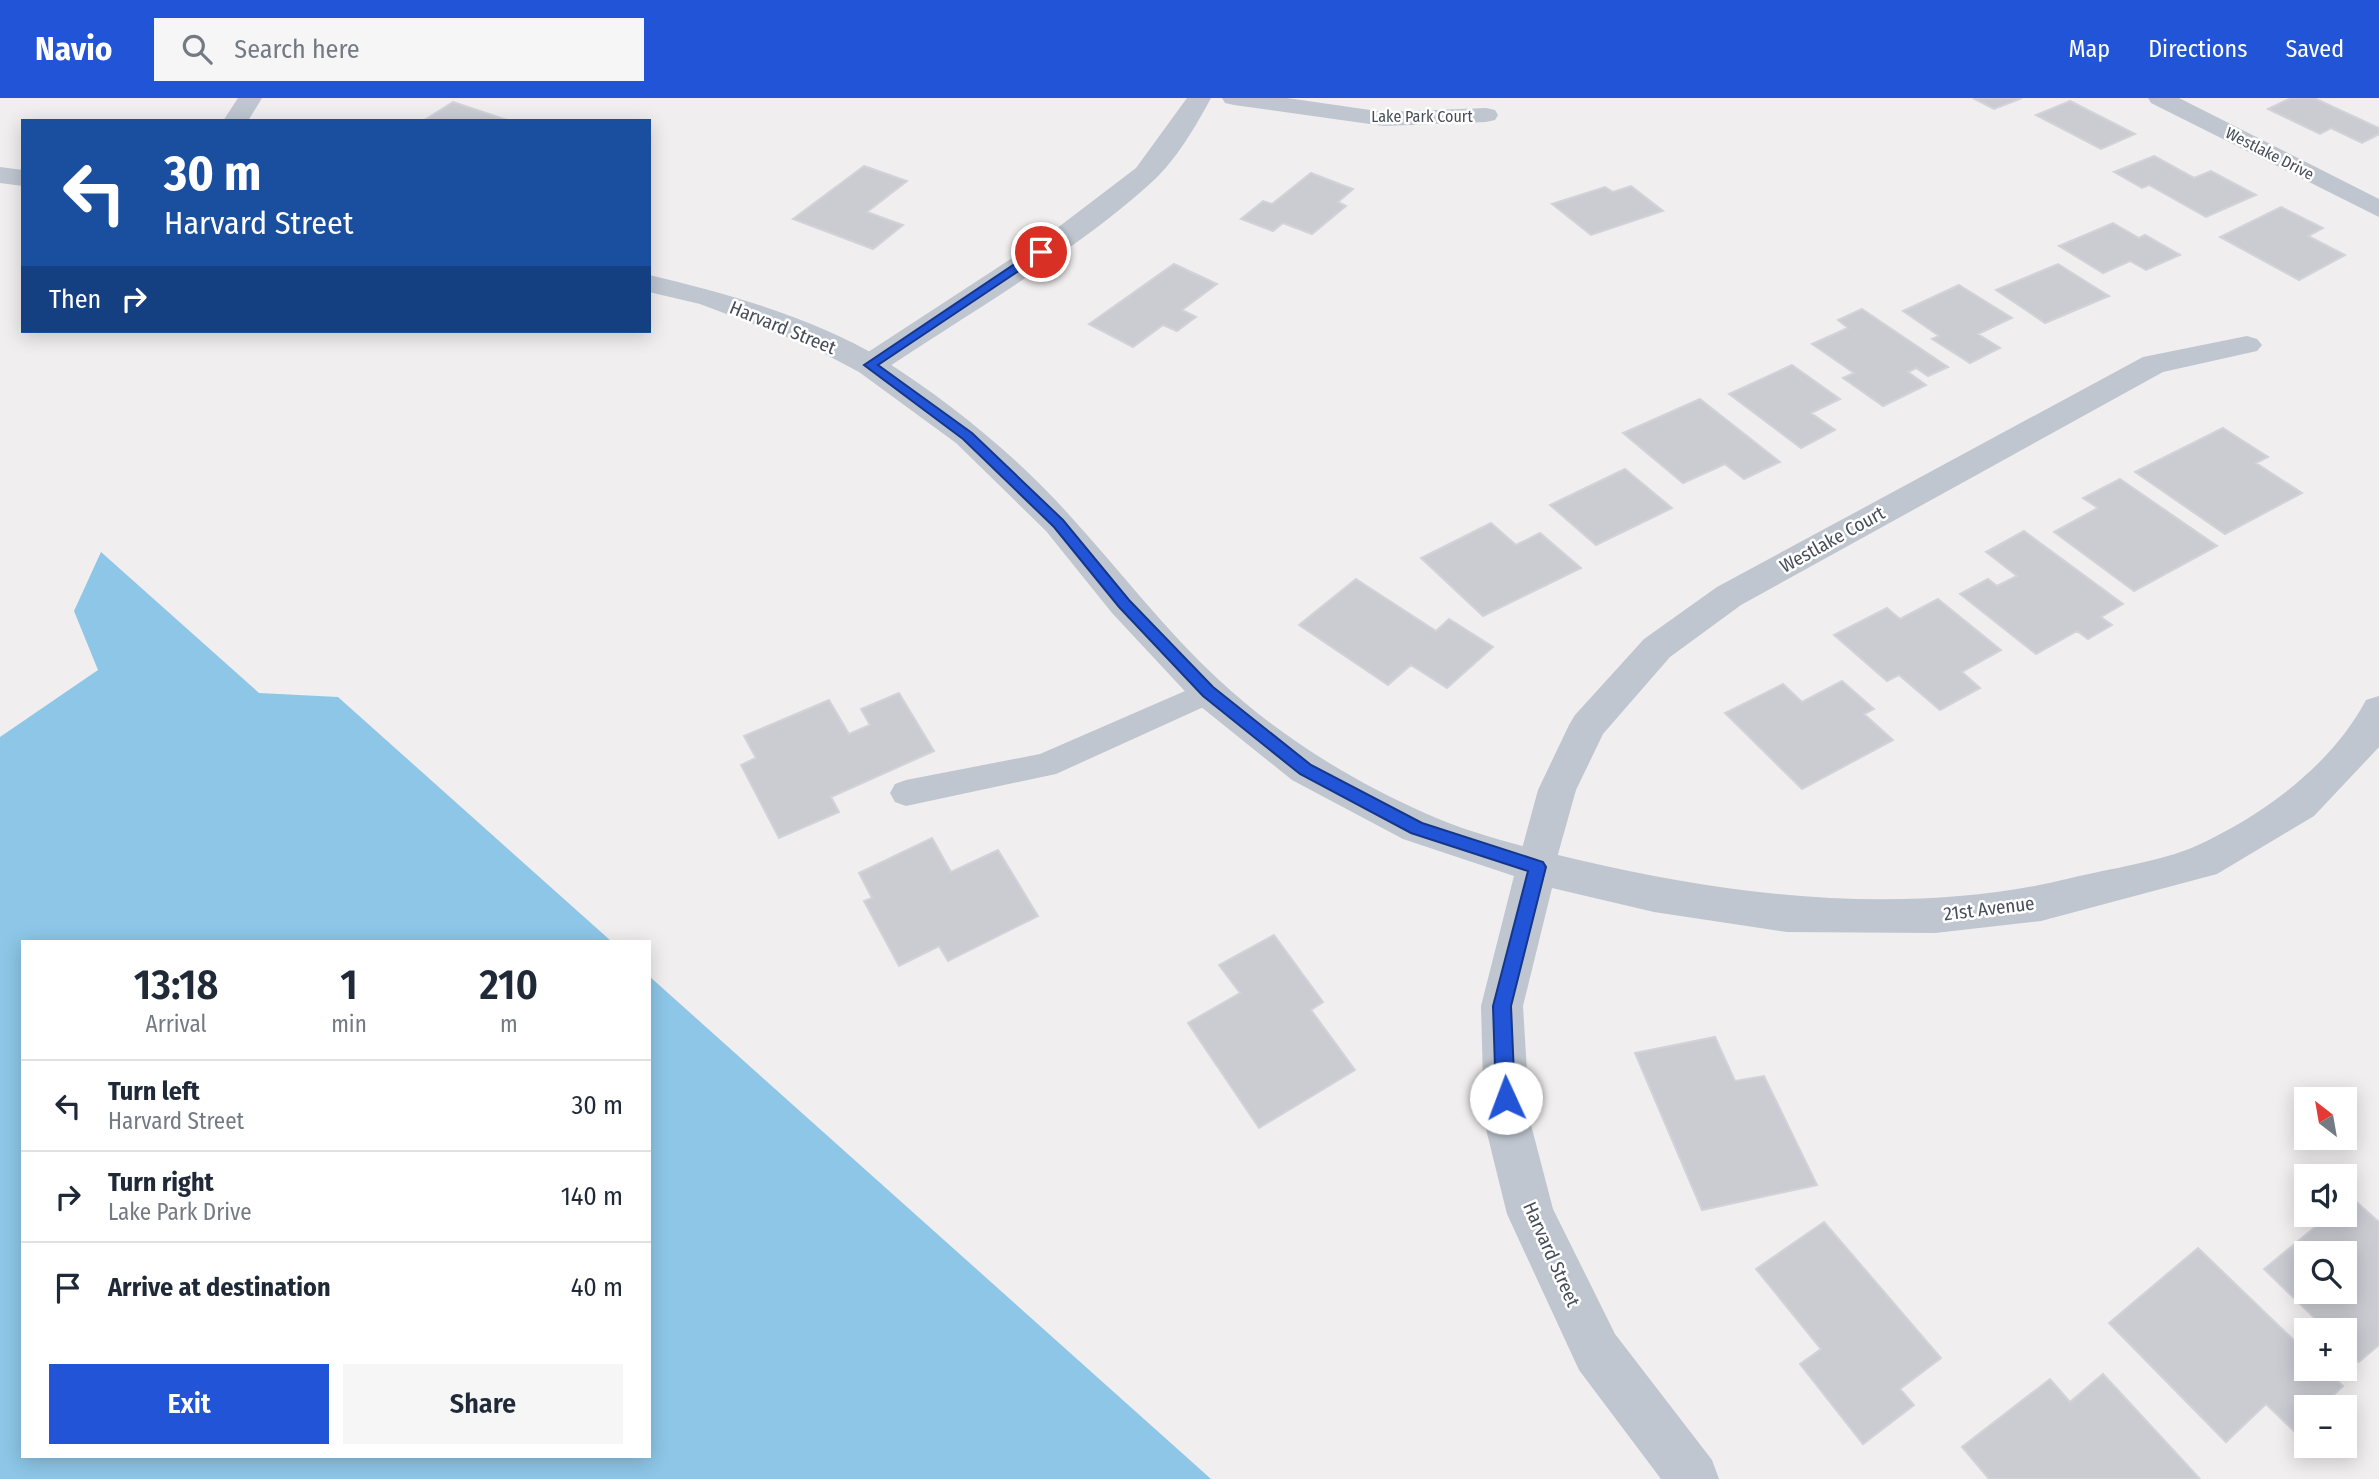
<!DOCTYPE html>
<html lang="en">
<head>
<meta charset="utf-8">
<style>
  :root { --surface:#fff; --page:#f6f6f7; --text:#1f2937; --muted:#747a83; --line:#e0e1e3; --accent:#2154d6 }
  body { margin:0; font-family:"Fira Sans Condensed",sans-serif; background:var(--page); color:var(--text); height:100vh; display:flex; flex-direction:column; font-size:26px; white-space:nowrap }
  * { box-sizing:border-box; margin:0 }
  p { font-size:23px; color:var(--muted) }
  .icon { flex:none; width:38px; height:38px; fill:none; stroke:currentColor; stroke-width:2; stroke-linecap:round; stroke-linejoin:round }
  .map { position:relative; flex:1; overflow:hidden }
  .drawer { position:absolute; left:21px; top:842px; width:630px; height:518px; display:flex; flex-direction:column; background:var(--surface); border-radius:0px; box-shadow:0 4px 18px #0003 }
  .drawer>* { flex:none }
  .banner { position:absolute; left:21px; top:21px; width:630px; height:214px; border-radius:0px; box-shadow:0 4px 18px #0003; background:#1a4fa0; color:#fff; overflow:hidden }
  .needle { width:46px; rotate:329deg }
  .tools { position:absolute; left:2294px; top:989px; display:grid; gap:14px }
  .tools a { display:grid; place-items:center; width:63px; height:63px; border-radius:0px; background:var(--surface); box-shadow:0 4px 18px #0003; font-size:35px }
  .pin { position:absolute; display:grid; place-items:center; width:60px; height:60px; color:#fff; margin:-30px; border:4px solid #fff; border-radius:50%; box-shadow:0 2px 7px #0007 }
  .me { position:absolute; width:77px; margin:-38px; rotate:358deg; stroke-linejoin:round; filter:drop-shadow(0 0 5px #0008) }
  .turn { display:flex; align-items:center; gap:24px; height:147px; padding:0 28px; font-size:32px }
  .turn .icon { width:91px; height:91px; stroke-width:2.5 }
  .turn b { display:block; font-size:49px; line-height:60px }
  .then { display:flex; align-items:center; height:66px; padding:0 28px; background:#0003; gap:14px; font-size:26px }
  .eta { display:flex; justify-content:space-evenly; align-items:center; height:119px; text-align:center }
  .eta b { font-size:42px; font-weight:600; line-height:49px }
  .cta { display:flex; gap:14px; margin-top:auto; padding:14px 28px }
  .cta a { flex:1; height:80px; border-radius:0px; background:var(--accent); color:#fff; font-size:28px; font-weight:600; line-height:80px; text-align:center }
  .cta a+a { background:var(--page); color:var(--text) }
  ul { padding:0; list-style:none }
  li { display:flex; align-items:center; gap:21px; height:91px; padding:0 28px; border-top:2px solid var(--line) }
  li div { flex:1 }
  li b { display:block; font-size:26px }
  li em { font-style:normal }
  header { display:flex; align-items:center; gap:42px; box-sizing:border-box; height:98px; padding:0 35px; background:var(--accent); color:#fff }
  header strong { font-size:33px }
  nav { display:flex; gap:38px; margin-inline-start:auto; font-size:24px }
  .search { width:490px; height:63px; background:var(--page); display:flex; align-items:center; gap:18px; box-sizing:border-box; padding:0 24px; border-radius:0px; color:var(--muted); font-size:26px }
  .map>svg:first-child { display:block }
  .water { fill:#8dc6e7 }
  .building { fill:#cbccd2; stroke:#d2d3d9; stroke-width:2; fill-rule:evenodd }
  .lines { fill:none; stroke-linecap:round; stroke-linejoin:round }
  .service { fill:#bfc6cf; fill-rule:evenodd }
  .minor { fill:#bfc6cf; fill-rule:evenodd }
  .tertiary { fill:#bfc6cf; fill-rule:evenodd }
  .route { fill:#2154d6; stroke:#15378b; stroke-width:2 }
  .labels { text-anchor:middle; stroke-width:5; stroke-linejoin:round; paint-order:stroke }
  .far-street-label { font-size:16px; fill:#474e5a; stroke:#fff }
  .street-label { font-size:19px; fill:#474e5a; stroke:#fff }
</style>
</head>
<body>
<header>
<strong>Navio</strong>
<div class="search"><svg class="icon" aria-label="search" viewBox="0 0 24 24"><circle cx="10" cy="10" r="6"/><path d="M15 15l6 6"/></svg>Search here</div>
<nav><a>Map</a><a>Directions</a><a>Saved</a></nav>
</header>
<div class="map">
<svg width="2379" height="1381" viewBox="0 0 2379 1381">
  <rect width="100%" height="100%" fill="#f0eeee"/>
  <path class="water" d="M 101,454 L 259,595 L 338,599 L 611,843 L 23,844 L 23,1358 L 649,1358 L 649,878 L 1211,1381 L 0,1381 L 0,639 L 98,572 L 74,513 Z"/>
  <path class="building" d="M 1973,0 L 2022,0 L 1994,11 Z
    M 2291,0 L 2314,0 L 2379,30 L 2379,36 L 2362,45 L 2331,30 L 2320,36 L 2268,11 Z
    M 2070,3 L 2135,36 L 2101,51 L 2036,17 Z
    M 453,4 L 510,23 L 423,23 Z
    M 2154,58 L 2194,80 L 2211,73 L 2256,97 L 2206,119 L 2149,87 L 2142,90 L 2114,74 Z
    M 864,68 L 907,83 L 867,114 L 903,127 L 873,151 L 793,121 Z
    M 1311,75 L 1353,91 L 1338,104 L 1346,108 L 1312,136 L 1283,125 L 1273,133 L 1241,121 L 1263,103 L 1272,106 Z
    M 1631,88 L 1663,113 L 1591,137 L 1552,106 L 1605,89 L 1613,94 Z
    M 2281,109 L 2323,130 L 2308,138 L 2345,157 L 2299,182 L 2220,139 Z
    M 2113,125 L 2139,140 L 2145,137 L 2180,157 L 2146,172 L 2130,163 L 2103,175 L 2059,148 Z
    M 1174,166 L 1217,186 L 1182,212 L 1196,219 L 1177,233 L 1163,227 L 1133,249 L 1089,226 Z
    M 2058,166 L 2109,198 L 2045,225 L 1996,192 Z
    M 1959,187 L 2012,220 L 1978,236 L 2000,250 L 1970,265 L 1932,241 L 1939,238 L 1903,213 Z
    M 1862,211 L 1948,269 L 1928,278 L 1916,270 L 1908,274 L 1926,287 L 1883,308 L 1843,280 L 1854,275 L 1812,246 L 1848,230 L 1838,222 Z
    M 1792,267 L 1840,301 L 1811,315 L 1835,332 L 1801,350 L 1729,296 Z
    M 1700,301 L 1780,364 L 1744,381 L 1725,366 L 1683,385 L 1623,335 Z
    M 2223,330 L 2268,359 L 2256,365 L 2302,395 L 2225,436 L 2135,374 Z
    M 1625,371 L 1672,410 L 1596,447 L 1550,407 Z
    M 2120,381 L 2217,448 L 2134,493 L 2054,434 L 2098,410 L 2083,400 Z
    M 1491,425 L 1516,447 L 1540,435 L 1581,470 L 1483,518 L 1421,460 Z
    M 2024,433 L 2123,506 L 2101,519 L 2112,527 L 2088,541 L 2077,533 L 2036,556 L 1960,496 L 1988,481 L 1997,488 L 2017,478 L 1986,454 Z
    M 1356,481 L 1436,533 L 1449,521 L 1493,549 L 1447,590 L 1411,567 L 1388,587 L 1299,527 Z
    M 1938,501 L 2001,552 L 1962,574 L 1980,590 L 1940,612 L 1899,577 L 1887,583 L 1834,537 L 1887,510 L 1900,521 Z
    M 1842,583 L 1874,611 L 1864,616 L 1893,642 L 1802,691 L 1725,615 L 1783,586 L 1802,604 Z
    M 899,595 L 934,653 L 831,699 L 839,714 L 779,740 L 741,667 L 756,660 L 744,638 L 829,602 L 849,636 L 870,627 L 861,611 Z
    M 932,740 L 951,774 L 998,752 L 1038,818 L 948,863 L 939,848 L 899,868 L 864,803 L 872,800 L 859,775 Z
    M 1274,837 L 1323,904 L 1311,912 L 1355,972 L 1259,1030 L 1188,925 L 1240,895 L 1219,867 Z
    M 1715,939 L 1735,983 L 1764,978 L 1817,1087 L 1702,1112 L 1635,955 Z
    M 2352,1100 L 2379,1124 L 2379,1247 L 2359,1264 L 2345,1250 L 2345,1232 L 2327,1232 L 2264,1171 L 2331,1116 L 2345,1116 L 2345,1106 ZM 2306,1155 L 2345,1155 L 2345,1194 L 2306,1194 Z
    M 1824,1124 L 1941,1260 L 1900,1291 L 1914,1307 L 1863,1346 L 1800,1266 L 1821,1251 L 1756,1171 Z
    M 2198,1150 L 2306,1254 L 2306,1270 L 2324,1270 L 2343,1288 L 2321,1309 L 2306,1309 L 2306,1323 L 2295,1334 L 2266,1306 L 2226,1344 L 2109,1225 Z
    M 2103,1276 L 2200,1381 L 1989,1381 L 1962,1349 L 2050,1281 L 2070,1304 Z"/>
  <g class="lines">
    <path class="service" d="M 1208,583 L 1219,586 L 1223,594 L 1219,602 L 1056,676 L 906,708 L 895,704 L 890,695 L 895,686 L 906,682 L 1040,656 Z"/>
    <path class="minor" d="M 238,0 L 262,0 L 248,23 L 223,23 Z
      M 1187,0 L 1211,0 C 1196,28 1176,62 1153,83 C 1073,156 970,214 881,274 L 870,276 L 859,274 L 855,267 L 859,260 L 1052,134 L 1136,70 Z
      M 1222,0 L 1287,0 L 1384,14 L 1486,10 L 1495,12 L 1498,17 L 1495,22 L 1486,24 L 1384,28 L 1234,7 L 1225,5 Z
      M 2148,0 L 2179,0 L 2379,101 L 2379,119 L 2151,5 Z
      M 2247,238 L 2257,241 L 2262,247 L 2257,253 L 2163,274 L 1741,507 L 1670,559 L 1603,636 L 1576,692 L 1551,781 L 1537,786 L 1523,781 L 1517,769 L 1538,692 L 1569,627 L 1575,617 L 1644,541 L 1717,489 L 2143,259 Z"/>
    <path class="tertiary" d="M 0,69 L 23,72 L 23,88 L 0,85 Z
      M 649,177 C 726,195 815,220 882,261 C 949,303 1020,361 1072,420 C 1121,474 1165,532 1219,582 C 1279,638 1352,683 1427,716 C 1474,737 1529,750 1579,762 C 1735,799 1913,819 2071,780 C 2108,771 2163,763 2196,748 C 2263,717 2331,668 2366,602 L 2379,598 L 2379,649 L 2314,718 L 2217,776 L 2041,823 L 1935,835 L 1787,834 L 1654,814 L 1552,790 L 1523,908 L 1530,1023 L 1553,1111 L 1615,1236 L 1712,1362 L 1719,1381 L 1661,1381 L 1579,1272 L 1507,1116 L 1484,1023 L 1481,908 L 1514,778 L 1403,741 L 1292,682 L 1195,604 L 1112,515 L 1046,433 L 956,345 L 859,274 L 808,247 L 700,206 L 649,194 Z"/>
  </g>
  <path class="route" d="M 1037,151 L 1047,154 L 878,267 L 972,335 L 1063,422 L 1129,502 L 1213,589 L 1311,667 L 1422,725 L 1543,764 L 1546,769 L 1511,908 L 1515,1000 L 1512,1006 L 1506,1008 L 1499,1006 L 1496,1000 L 1493,908 L 1528,773 L 1411,735 L 1300,676 L 1203,598 L 1119,509 L 1054,429 L 963,341 L 864,267 Z"/>
  <g class="labels">
    <g class="far-street-label">
      <text x="1422" y="24">Lake Park Court</text>
      <text transform="translate(2270 55) rotate(27)" y="6">Westlake Drive</text>
    </g>
    <g class="street-label">
      <text transform="translate(783 229) rotate(22)" y="7">Harvard Street</text>
      <text transform="translate(1832 441) rotate(-29)" y="7">Westlake Court</text>
      <text transform="translate(1989 810) rotate(-7)" y="7">21st Avenue</text>
      <text transform="translate(1552 1156) rotate(66)" y="7">Harvard Street</text>
    </g>
  </g>
</svg>
<div class="tools">
<a><svg class="needle" viewBox="-14 -14 28 28"><path d="M0-13l5 13h-10z" fill="#e53935"/><path d="M0 13l5-13h-10z" fill="#747a83"/></svg></a>
<a><svg class="icon" aria-label="sound" viewBox="0 0 24 24"><path d="M4 9h4l5-4v14l-5-4H4zM17 9q2 3 0 6"/></svg></a>
<a><svg class="icon" aria-label="search" viewBox="0 0 24 24"><circle cx="10" cy="10" r="6"/><path d="M15 15l6 6"/></svg></a>
<a>+</a>
<a>−</a>
</div>
<div class="pin" style="left:1041px;top:154px;background:#d93025"><svg class="icon" aria-label="arrive" viewBox="0 0 24 24"><path d="M6 21V4h12l-3 4 3 4H6"/></svg></div>
<svg class="me" style="left:1506px;top:1000px" viewBox="-20 -20 40 40"><circle r="19" fill="#fff"/><path d="M0-13L10 11 0 6-10 11z" fill="#2154d6"/></svg>
<div class="banner">
<div class="turn"><svg class="icon" aria-label="left" viewBox="0 0 24 24"><path d="M17 20v-9H6M10 6l-5 5 5 5"/></svg><div><b>30 m</b>Harvard Street</div></div>
<div class="then">Then<svg class="icon" aria-label="right" viewBox="0 0 24 24"><path d="M7 20v-9h11M14 6l5 5-5 5"/></svg></div>
</div>
<section class="drawer">
<div class="eta">
<div><b>13:18</b><p>Arrival</p></div>
<div><b>1</b><p>min</p></div>
<div><b>210</b><p>m</p></div>
</div>
<ul>
<li><svg class="icon" aria-label="left" viewBox="0 0 24 24"><path d="M17 20v-9H6M10 6l-5 5 5 5"/></svg><div><b>Turn left</b><p>Harvard Street</p></div><em>30 m</em></li>
<li><svg class="icon" aria-label="right" viewBox="0 0 24 24"><path d="M7 20v-9h11M14 6l5 5-5 5"/></svg><div><b>Turn right</b><p>Lake Park Drive</p></div><em>140 m</em></li>
<li><svg class="icon" aria-label="arrive" viewBox="0 0 24 24"><path d="M6 21V4h12l-3 4 3 4H6"/></svg><div><b>Arrive at destination</b></div><em>40 m</em></li>
</ul>
<div class="cta"><a>Exit</a><a>Share</a></div>
</section>
</div>
</body>
</html>
